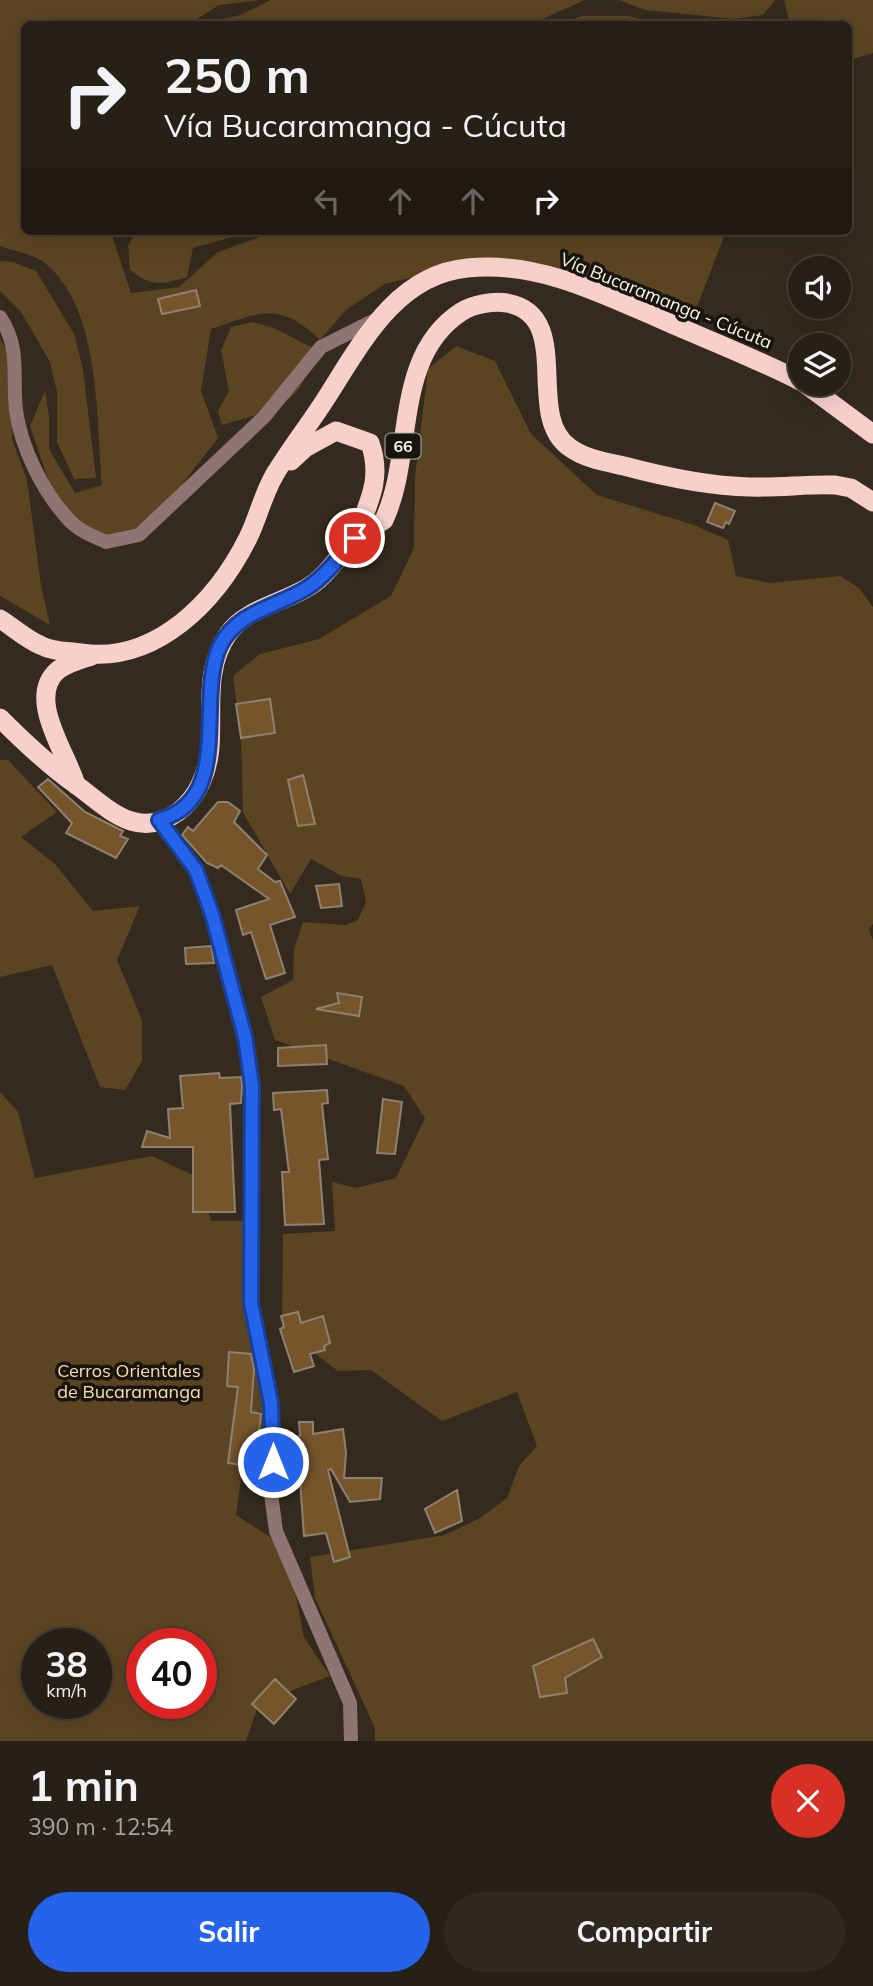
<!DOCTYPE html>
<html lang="es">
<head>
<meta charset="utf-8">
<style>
  :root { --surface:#272016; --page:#2f281f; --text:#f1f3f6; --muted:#a4a3a1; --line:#433e35; --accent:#2563eb }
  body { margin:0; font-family:Mulish,sans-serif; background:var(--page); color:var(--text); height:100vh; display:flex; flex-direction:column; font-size:26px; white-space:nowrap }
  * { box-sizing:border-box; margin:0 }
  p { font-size:23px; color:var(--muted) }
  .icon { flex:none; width:38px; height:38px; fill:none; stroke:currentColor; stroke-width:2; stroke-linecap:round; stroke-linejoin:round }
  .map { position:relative; height:1741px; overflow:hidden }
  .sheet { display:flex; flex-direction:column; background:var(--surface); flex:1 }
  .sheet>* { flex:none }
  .guide { position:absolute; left:21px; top:21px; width:831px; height:214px; border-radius:10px; box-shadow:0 7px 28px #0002,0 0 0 2px var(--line); background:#272016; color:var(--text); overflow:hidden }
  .fabs { position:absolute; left:788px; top:256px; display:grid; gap:14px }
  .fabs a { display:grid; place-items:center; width:63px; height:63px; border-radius:50%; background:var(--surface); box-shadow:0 7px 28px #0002,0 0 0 2px var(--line); font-size:35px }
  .speed { position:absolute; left:21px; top:1628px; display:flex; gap:14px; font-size:35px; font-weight:700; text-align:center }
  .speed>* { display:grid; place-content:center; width:91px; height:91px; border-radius:50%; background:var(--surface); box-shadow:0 7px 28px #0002,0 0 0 2px var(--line); line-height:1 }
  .speed small { font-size:18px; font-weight:400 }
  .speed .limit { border:10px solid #d22; background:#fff; color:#111 }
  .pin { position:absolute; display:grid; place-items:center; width:60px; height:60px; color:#fff; margin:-30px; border:4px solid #fff; border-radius:50%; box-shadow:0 2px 7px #0007 }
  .me { position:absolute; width:77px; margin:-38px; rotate:0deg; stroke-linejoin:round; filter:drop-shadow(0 0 5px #0008) }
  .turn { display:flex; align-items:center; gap:24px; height:147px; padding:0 28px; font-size:32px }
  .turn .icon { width:91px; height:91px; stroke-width:2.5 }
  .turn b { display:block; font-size:49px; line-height:60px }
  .lanes { display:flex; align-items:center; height:66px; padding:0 28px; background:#0003; justify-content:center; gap:35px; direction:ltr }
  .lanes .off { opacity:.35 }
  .round { display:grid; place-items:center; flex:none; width:74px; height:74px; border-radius:37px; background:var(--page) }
  .head { display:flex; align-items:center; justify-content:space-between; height:119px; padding:0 28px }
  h1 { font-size:42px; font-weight:700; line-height:52px }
  .action { display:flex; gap:14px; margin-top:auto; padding:14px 28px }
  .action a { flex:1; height:80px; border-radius:42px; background:var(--accent); color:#fff; font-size:28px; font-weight:700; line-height:80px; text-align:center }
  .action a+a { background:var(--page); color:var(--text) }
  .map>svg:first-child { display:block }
  .green { fill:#5b4421; fill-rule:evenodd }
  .building { fill:#76552b; stroke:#8d8172; stroke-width:2 }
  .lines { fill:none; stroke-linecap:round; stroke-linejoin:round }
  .minor { stroke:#8e7472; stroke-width:14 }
  .tertiary { stroke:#8e7472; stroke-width:14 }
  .trunk { stroke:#f7d0cc; stroke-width:19 }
  .route-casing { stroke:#184099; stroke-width:18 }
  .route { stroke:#2563eb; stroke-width:12 }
  .labels { text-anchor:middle; stroke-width:7; stroke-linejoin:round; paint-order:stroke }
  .shield { fill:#18140e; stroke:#b6b1a9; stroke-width:2 }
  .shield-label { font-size:16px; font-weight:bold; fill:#faf4eb }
  .street-label { font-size:18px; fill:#faf4eb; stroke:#18140e }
  .park-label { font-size:18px; fill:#fbddb5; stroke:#18140e }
</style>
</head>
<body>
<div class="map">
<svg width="873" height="1741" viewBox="0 0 873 1741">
  <rect width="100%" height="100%" fill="#342a1d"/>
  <path class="green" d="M 0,0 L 261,0 L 219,5 L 189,24 L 24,24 L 24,231 L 118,231 L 113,238 L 131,293 L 179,287 L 218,252 L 276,231 L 713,231 L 724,237 L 696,309 L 698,345 L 531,275 L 418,276 L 385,284 L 346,310 L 320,340 C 280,301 259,312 211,329 L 201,391 L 218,438 L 183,483 L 164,519 L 119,545 L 90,532 L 64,526 L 30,426 L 45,391 L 49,416 L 49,449 L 75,493 L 102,485 C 96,418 101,309 45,263 C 34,254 13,251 0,246 Z
    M 271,0 L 585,0 L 531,24 L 201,24 L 240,15 Z
    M 619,0 L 775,0 L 763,15 L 735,19 L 645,10 Z
    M 784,0 L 873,0 L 873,53 L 849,60 L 849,24 L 790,24 Z
    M 582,16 L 629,16 L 657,24 L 557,24 Z
    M 137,231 L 254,231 L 193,248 L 187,277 C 161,285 152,287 130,270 L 128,246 Z
    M 0,261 L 13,262 L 36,271 L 74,334 L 83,369 L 96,478 L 74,479 L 57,442 L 57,392 L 50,362 L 21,312 L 0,291 Z
    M 252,322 L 274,328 L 317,350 C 311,362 306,380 298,390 C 283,410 245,418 222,425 L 218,411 L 229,391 L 221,350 L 231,327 Z
    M 0,339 L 17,369 L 12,439 L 27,480 L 41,585 L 50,625 L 0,596 Z
    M 456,346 L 495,361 L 531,434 L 597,495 L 694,525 L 728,540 L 736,576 L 770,583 L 840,576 L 859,588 L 873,607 L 873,924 L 869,929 L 873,940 L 873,1741 L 375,1741 L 375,1728 L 315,1598 L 310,1557 L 445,1535 L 480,1518 L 507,1498 L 519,1466 L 537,1446 L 517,1392 L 442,1421 L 371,1370 L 338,1371 L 282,1329 L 283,1234 L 335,1231 L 332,1182 L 356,1188 L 396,1178 L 425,1118 L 404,1086 L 275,1040 L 261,997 L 293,980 L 294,949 L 303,922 L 345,925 L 358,920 L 366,902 L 361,879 L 342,876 L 311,859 L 290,894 L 243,812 L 241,738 L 233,676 L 260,654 L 319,639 L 391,596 L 414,548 L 415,477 L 428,369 Z
    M 0,760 L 8,760 L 57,812 L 21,837 L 55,864 L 93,911 L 140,906 L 117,960 L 142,1020 L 142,1061 L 125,1090 L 100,1087 L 52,965 L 0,977 Z
    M 0,1092 L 18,1112 L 35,1178 L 152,1156 L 199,1178 L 211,1221 L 255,1221 L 249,1333 L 279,1424 L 247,1436 L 236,1515 L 286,1547 L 304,1637 L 330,1676 L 259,1703 L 246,1741 L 0,1741 ZM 37,1643 L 96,1643 L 96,1703 L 37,1703 ZM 142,1643 L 201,1643 L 201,1703 L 142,1703 Z"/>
  <path class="building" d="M 196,290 L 200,306 L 162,314 L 158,299 Z
    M 715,503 L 735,511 L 729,524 L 726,522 L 723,528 L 707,522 Z
    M 270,699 L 275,733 L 241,738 L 236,704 Z
    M 303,775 L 315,824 L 298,826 L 288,780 Z
    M 48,779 L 85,812 L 123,831 L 120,836 L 128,839 L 116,858 L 66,833 L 72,823 L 38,787 Z
    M 218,802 L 228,802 L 240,811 L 234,822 L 267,855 L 258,869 L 275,882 L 280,881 L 295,917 L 270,925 L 285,973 L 266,979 L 251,932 L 243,935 L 236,910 L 269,899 L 221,865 L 218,868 L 207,863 L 182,835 L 188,827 L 193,831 Z
    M 339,884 L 342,906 L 321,908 L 316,886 Z
    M 211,946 L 214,963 L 186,964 L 185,948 Z
    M 337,993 L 362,997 L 359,1016 L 316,1009 L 339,1003 Z
    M 326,1045 L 327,1064 L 278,1066 L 278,1048 Z
    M 219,1073 L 220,1078 L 241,1077 L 242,1086 L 241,1103 L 230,1104 L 235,1212 L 193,1212 L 193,1147 L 142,1147 L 147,1131 L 170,1138 L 168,1109 L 183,1108 L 180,1076 Z
    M 327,1090 L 328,1103 L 322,1104 L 328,1159 L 319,1160 L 324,1224 L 285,1225 L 282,1172 L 289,1172 L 281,1109 L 274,1110 L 273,1093 Z
    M 383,1099 L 402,1102 L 395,1154 L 377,1153 Z
    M 298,1312 L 301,1323 L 323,1316 L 330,1343 L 324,1346 L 325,1350 L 310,1354 L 314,1366 L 294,1372 L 280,1329 L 284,1327 L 281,1316 Z
    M 229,1352 L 251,1354 L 254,1369 L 251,1412 L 261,1414 L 255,1467 L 228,1463 L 238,1387 L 227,1386 Z
    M 299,1422 L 313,1422 L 313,1434 L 343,1429 L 346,1453 L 344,1478 L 382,1478 L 380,1499 L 350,1502 L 331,1469 L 328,1470 L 350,1557 L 334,1562 L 326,1533 L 304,1536 L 300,1480 L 291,1481 L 292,1437 L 300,1436 Z
    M 457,1490 L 462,1521 L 435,1533 L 425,1509 Z
    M 593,1639 L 602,1657 L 565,1678 L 567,1693 L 540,1697 L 533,1666 Z
    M 275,1679 L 296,1699 L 274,1724 L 252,1704 Z"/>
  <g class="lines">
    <path class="minor" d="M 0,317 C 21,348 12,375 16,410 C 21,448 43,492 69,520 C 79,531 93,536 106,542 L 139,535 L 264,417 L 321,347 L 377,319"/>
    <path class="tertiary" d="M 159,820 L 196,870 L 212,914 L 245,1037 L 252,1085 L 251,1303 L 271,1403 L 271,1494 L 276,1531 L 350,1703 L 351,1741"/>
    <path class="trunk" d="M 804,383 L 873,434
      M 291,461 L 305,448 L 336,431 L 370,443 C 383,479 368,504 355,538
      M 0,619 C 13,627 26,639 40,645 C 53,652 67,651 81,653 C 157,664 217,600 248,538 C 258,518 263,494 275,474 C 290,449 309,425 325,400 C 360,346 395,275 467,268 C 540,260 609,297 674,325 C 716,343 759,360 800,381
      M 0,718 C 24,742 48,765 75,784 C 106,806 136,842 178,812 C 198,797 208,772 210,747 C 213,708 204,669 228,634 C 244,610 281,603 305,589 C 327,577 337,557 353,540 C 361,532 375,527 384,520 C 415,454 392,357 461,312 C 473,304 493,301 507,303 C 575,315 524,415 569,447 C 585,459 606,462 624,466 C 665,477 709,486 750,487 C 779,488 807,484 835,485 L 851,488 L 873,502
      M 76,785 C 68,755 26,699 57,671 C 65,664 82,659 92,656"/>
  </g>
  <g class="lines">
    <defs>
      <path id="route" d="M 273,1462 L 271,1403 L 251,1303 L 252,1085 L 245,1037 L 212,914 L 196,870 L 159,820 C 235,799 195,699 220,646 C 237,611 277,607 307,588 C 327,575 340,556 355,538"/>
    </defs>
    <use href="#route" class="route-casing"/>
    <use href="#route" class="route"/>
  </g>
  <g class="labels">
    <rect class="shield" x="385.5" y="433.5" width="35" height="25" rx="5"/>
    <g class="shield-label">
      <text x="403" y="452">66</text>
    </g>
    <g class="street-label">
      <text transform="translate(666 301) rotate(22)" y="6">Vía Bucaramanga - Cúcuta</text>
    </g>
    <g class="park-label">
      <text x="129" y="1377">Cerros Orientales<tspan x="129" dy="21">de Bucaramanga</tspan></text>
    </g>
  </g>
</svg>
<div class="fabs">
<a><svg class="icon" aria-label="sound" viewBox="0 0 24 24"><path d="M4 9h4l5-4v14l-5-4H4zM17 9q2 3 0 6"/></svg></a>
<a><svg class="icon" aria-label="layers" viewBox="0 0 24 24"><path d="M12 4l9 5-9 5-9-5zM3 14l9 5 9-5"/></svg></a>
</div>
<div class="speed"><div>38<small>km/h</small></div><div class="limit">40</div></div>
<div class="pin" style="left:355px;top:538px;background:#d93025"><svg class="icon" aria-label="arrive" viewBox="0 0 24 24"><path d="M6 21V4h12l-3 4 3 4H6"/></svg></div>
<svg class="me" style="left:273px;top:1462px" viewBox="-20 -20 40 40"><circle r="17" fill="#2563eb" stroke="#fff" stroke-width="3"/><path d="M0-11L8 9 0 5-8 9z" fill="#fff"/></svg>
<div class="guide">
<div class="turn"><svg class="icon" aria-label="right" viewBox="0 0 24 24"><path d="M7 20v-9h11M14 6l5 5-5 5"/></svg><div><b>250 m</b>Vía Bucaramanga - Cúcuta</div></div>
<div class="lanes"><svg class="icon off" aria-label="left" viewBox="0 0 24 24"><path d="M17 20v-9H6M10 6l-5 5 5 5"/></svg><svg class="icon off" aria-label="ahead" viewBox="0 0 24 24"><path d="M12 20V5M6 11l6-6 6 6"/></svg><svg class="icon off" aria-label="ahead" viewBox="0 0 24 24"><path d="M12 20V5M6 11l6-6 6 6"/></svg><svg class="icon" aria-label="right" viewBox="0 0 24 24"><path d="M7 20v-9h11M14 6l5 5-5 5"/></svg></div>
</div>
</div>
<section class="sheet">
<div class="head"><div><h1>1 min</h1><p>390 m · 12:54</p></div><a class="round" style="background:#d93025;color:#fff"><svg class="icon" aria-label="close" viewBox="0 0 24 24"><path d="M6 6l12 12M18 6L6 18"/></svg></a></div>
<div class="action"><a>Salir</a><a>Compartir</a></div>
</section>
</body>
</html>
